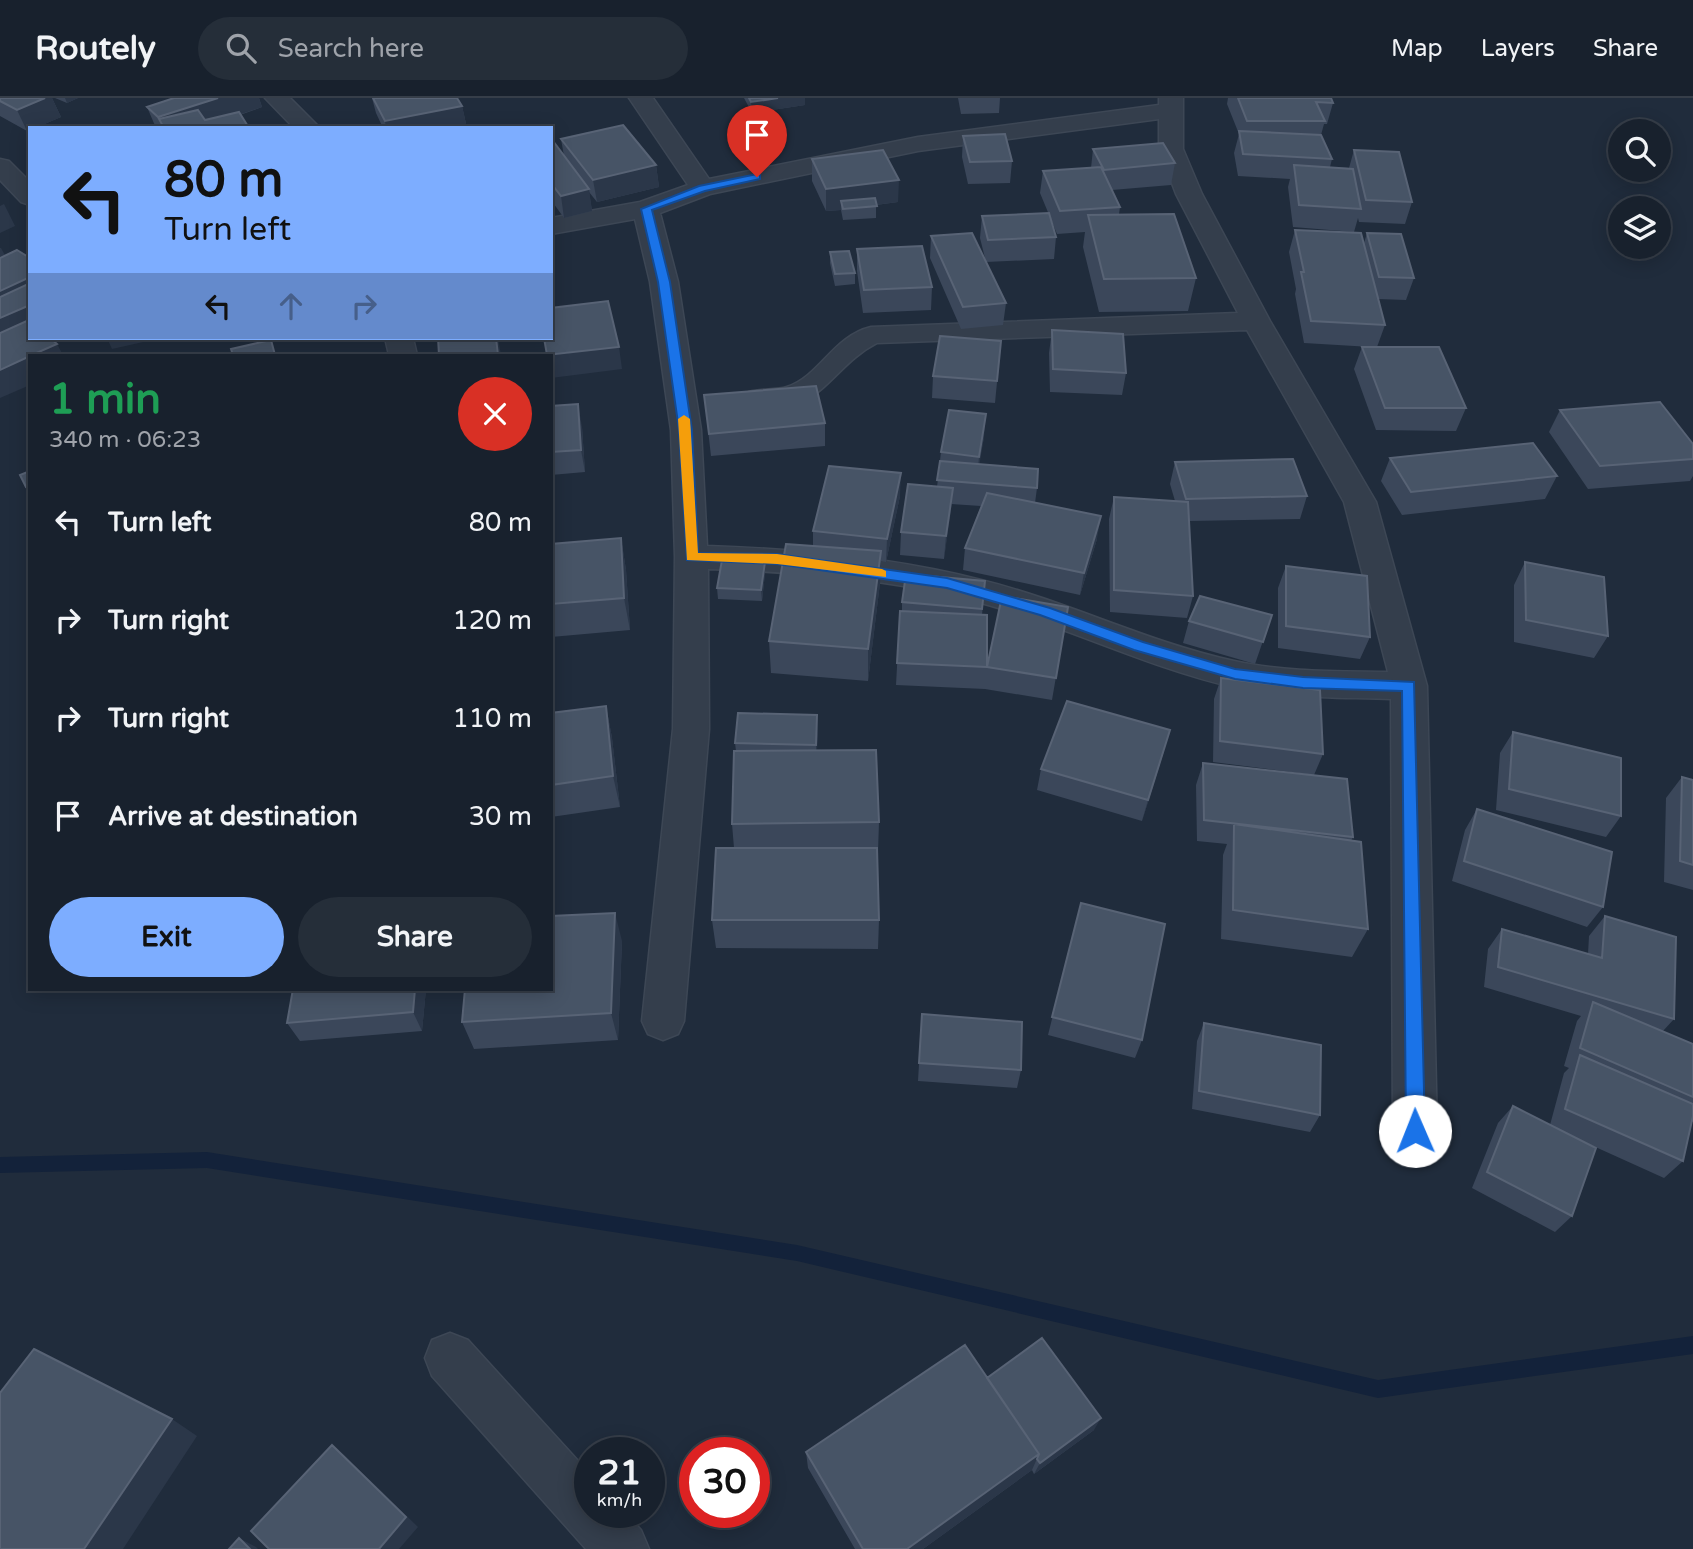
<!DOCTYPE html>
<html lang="en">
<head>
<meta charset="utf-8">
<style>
  :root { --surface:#18212d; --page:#252e39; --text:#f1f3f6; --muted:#9fa3aa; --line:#363e49; --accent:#7dadff }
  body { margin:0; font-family:"Varela Round",sans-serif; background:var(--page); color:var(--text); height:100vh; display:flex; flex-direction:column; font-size:26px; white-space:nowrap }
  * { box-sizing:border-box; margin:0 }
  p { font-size:23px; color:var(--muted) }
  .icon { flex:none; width:38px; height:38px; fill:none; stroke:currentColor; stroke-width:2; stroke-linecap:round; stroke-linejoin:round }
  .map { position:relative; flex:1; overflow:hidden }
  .details { position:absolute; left:28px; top:256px; width:525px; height:637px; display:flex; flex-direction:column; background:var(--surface); border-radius:0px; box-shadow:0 4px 18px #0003,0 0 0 2px var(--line) }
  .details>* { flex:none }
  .hud { position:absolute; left:28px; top:28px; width:525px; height:214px; border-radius:0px; box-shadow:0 4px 18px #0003,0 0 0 2px var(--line); background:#7dadff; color:#111; overflow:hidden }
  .tools { position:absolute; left:1608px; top:21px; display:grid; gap:14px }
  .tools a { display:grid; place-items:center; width:63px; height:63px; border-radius:50%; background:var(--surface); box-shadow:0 4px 18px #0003,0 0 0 2px var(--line); font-size:35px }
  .speed { position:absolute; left:574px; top:1339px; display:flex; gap:14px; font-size:35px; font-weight:700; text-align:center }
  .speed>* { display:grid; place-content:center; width:91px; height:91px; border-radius:50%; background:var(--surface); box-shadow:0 4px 18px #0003,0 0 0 2px var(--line); line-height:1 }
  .speed small { font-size:18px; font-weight:400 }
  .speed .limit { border:10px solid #d22; background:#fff; color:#111 }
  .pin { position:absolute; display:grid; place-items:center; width:60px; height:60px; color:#fff; margin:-72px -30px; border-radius:50% 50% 50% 0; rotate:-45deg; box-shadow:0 0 7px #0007 }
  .pin .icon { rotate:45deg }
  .me { position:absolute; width:77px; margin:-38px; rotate:359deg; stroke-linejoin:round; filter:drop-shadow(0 0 5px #0008) }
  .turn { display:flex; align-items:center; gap:24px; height:147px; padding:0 21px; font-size:32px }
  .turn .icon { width:91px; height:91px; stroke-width:2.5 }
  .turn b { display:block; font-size:49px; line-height:60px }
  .lanes { display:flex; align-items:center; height:66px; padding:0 21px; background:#0003; justify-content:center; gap:35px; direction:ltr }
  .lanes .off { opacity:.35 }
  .round { display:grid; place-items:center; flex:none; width:74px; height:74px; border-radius:37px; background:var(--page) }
  .overview { display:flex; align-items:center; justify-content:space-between; height:119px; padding:0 21px }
  h1 { font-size:42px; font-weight:800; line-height:52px; color:#1e9e55 }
  .button { display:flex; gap:14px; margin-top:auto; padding:14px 21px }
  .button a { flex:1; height:80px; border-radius:42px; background:var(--accent); color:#111; font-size:28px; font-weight:800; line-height:80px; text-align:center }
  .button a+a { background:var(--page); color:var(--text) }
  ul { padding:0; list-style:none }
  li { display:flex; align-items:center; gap:21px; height:98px; padding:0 21px }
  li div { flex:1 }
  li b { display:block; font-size:26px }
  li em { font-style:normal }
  header { display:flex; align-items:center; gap:42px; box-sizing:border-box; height:98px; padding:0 35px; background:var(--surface); border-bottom:2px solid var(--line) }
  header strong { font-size:33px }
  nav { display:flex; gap:38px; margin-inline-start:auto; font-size:24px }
  .search { width:490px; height:63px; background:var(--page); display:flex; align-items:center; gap:18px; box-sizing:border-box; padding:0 24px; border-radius:38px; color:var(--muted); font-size:26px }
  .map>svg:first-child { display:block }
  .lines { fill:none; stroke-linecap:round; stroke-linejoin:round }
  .stream { fill:#13223a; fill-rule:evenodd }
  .minor-casing { stroke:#3d4755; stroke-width:3 }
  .minor { fill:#343e4c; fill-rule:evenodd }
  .wall { fill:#3b475a }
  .shaded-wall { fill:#2b3749 }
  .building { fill:#475466; stroke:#586375; stroke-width:2 }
  .route { fill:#1a73e8; stroke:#114b97; stroke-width:2 }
  .slow { fill:#f59e0b }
</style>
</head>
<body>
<header>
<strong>Routely</strong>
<div class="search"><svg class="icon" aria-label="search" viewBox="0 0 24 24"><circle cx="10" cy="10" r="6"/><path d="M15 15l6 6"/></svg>Search here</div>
<nav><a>Map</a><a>Layers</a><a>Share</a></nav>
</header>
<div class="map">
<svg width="1693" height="1451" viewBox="0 0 1693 1451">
  <rect width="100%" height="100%" fill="#202c3c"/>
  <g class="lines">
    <path class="stream" d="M 207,1054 L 797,1147 L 1378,1282 L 1693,1238 L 1693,1256 L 1378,1300 L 797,1163 L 207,1070 L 0,1075 L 0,1059 Z"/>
    <defs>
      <path id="minor" d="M 265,0 L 290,0 L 320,30 L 294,30 Z
        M 629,0 L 653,0 L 709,81 L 918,39 L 1159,7 L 1159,0 L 1183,0 L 1183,51 L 1202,96 L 1270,223 L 1376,404 L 1427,588 L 1437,1033 L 1431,1048 L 1415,1054 L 1399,1048 L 1393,1033 L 1391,601 C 1339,599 1284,601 1233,589 C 1146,569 1066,528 981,505 C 893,481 798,474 708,471 L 709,631 L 684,923 L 678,936 L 663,942 L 648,936 L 642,923 L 673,631 L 675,459 L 671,332 L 650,184 L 635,121 L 551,136 L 551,120 L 640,104 L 688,87 ZM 1159,21 L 1159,51 L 1176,96 L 1238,215 L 871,229 C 833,238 820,278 787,289 C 775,293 761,290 749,294 L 744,300 L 749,306 C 819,324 828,270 877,245 L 1247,232 L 1344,404 L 1388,574 C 1337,573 1284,574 1234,563 C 1147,544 1067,503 981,482 C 892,459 798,451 707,448 L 701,332 L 678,184 L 660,115 L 710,96 L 918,53 Z
        M 0,61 L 9,63 L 30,84 L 30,107 L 21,104 L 0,82 Z
        M 385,240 L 413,240 L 417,257 L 389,257 Z
        M 450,1235 L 468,1242 L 590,1376 L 590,1414 L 624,1414 L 641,1432 L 649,1451 L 586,1451 L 432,1278 L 425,1260 L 432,1242 Z"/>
    </defs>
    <use href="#minor" class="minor-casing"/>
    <use href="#minor" class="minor"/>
  </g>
  <path class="wall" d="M 0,0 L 52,0 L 61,19 L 35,30 L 30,30 L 30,32 L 27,33 L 0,18 Z
    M 55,0 L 78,0 L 67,5 Z
    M 172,0 L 259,0 L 262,9 L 240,17 L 249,30 L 156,30 L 147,9 Z
    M 372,0 L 457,0 L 462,8 L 467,30 L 383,30 L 376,15 Z
    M 744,0 L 805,0 L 805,7 L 752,15 Z
    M 958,0 L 1000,0 L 999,15 L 961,16 Z
    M 1228,0 L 1331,0 L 1333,5 L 1327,26 L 1324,26 L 1321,37 L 1332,61 L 1330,69 L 1349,70 L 1354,52 L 1412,104 L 1405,126 L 1359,124 L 1358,120 L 1354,134 L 1293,129 L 1288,89 L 1290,81 L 1238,78 L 1234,55 L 1239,36 L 1227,6 Z
    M 963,38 L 1012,63 L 1010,85 L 968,86 L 962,59 Z
    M 561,41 L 656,67 L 659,89 L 597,104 L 589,94 L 592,113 L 564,120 L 551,102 L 551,43 L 564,58 Z
    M 1093,51 L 1175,65 L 1171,87 L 1112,92 L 1120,109 L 1119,116 L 1196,180 L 1188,213 L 1099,214 L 1083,149 L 1085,134 L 1057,136 L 1040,95 L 1043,73 L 1091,70 Z
    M 812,61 L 898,104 L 876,107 L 876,120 L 843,122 L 841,112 L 826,113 L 812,83 Z
    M 982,118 L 1056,139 L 1054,161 L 986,164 L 980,140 Z
    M 1295,132 L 1364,145 L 1367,135 L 1414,180 L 1406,202 L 1378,201 L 1385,227 L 1377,249 L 1466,310 L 1456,333 L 1376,332 L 1354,271 L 1362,249 L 1371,249 L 1304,245 L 1295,196 L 1296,191 L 1289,154 Z
    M 931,138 L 1006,205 L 1003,227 L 961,231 L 930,160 Z
    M 857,151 L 932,189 L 931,212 L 863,215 L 857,173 Z
    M 830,154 L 855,175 L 855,186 L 835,188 L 830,165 Z
    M 1052,232 L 1126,275 L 1122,297 L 1050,294 L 1049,255 Z
    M 1001,243 L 995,305 L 932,300 L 933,278 Z
    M 704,297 L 825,325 L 825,348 L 711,358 Z
    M 551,308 L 582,329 L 585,374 L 551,377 Z
    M 1560,312 L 1693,346 L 1693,378 L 1690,383 L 1588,391 L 1549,334 Z
    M 984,339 L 979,366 L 1037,390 L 1035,405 L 1097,441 L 1080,497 L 963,472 L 965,450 L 981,408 L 951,406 L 944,461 L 900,457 L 901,434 L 937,389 L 941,354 Z
    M 1390,360 L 1557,378 L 1545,401 L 1402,417 L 1381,383 Z
    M 1175,364 L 1307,398 L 1300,421 L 1189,423 L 1193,498 L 1187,520 L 1110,514 L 1109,421 L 1114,399 L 1175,403 L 1170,386 Z
    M 900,398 L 886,464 L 881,463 L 880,485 L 868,583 L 771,575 L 769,543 L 813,448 L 813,433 Z
    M 621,440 L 626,472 L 630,532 L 551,539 L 551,446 Z
    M 765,464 L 765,475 L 762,503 L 718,501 L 717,490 Z
    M 1525,464 L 1608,538 L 1594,560 L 1514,544 L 1514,487 Z
    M 1286,468 L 1370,539 L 1360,561 L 1278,550 L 1278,490 Z
    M 985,483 L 982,517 L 987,569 L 1068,509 L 1052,602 L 985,591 L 896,587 L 900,513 L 902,513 L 902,504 Z
    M 1272,517 L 1255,566 L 1183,545 L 1189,523 Z
    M 1221,580 L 1323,656 L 1314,677 L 1213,664 L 1214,601 Z
    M 606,608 L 612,640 L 620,709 L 551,719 L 551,615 Z
    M 817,617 L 817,653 L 879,724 L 878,754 L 877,754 L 879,822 L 878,851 L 716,850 L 712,822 L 734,750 L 732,726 L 736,653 L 735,645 Z
    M 1513,634 L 1621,718 L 1606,739 L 1496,712 L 1500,655 Z
    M 1164,653 L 1142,723 L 1037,692 L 1041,671 Z
    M 1203,665 L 1353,739 L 1351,743 L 1368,831 L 1352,859 L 1221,841 L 1223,757 L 1227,746 L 1197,743 L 1196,687 Z
    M 1682,679 L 1693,682 L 1693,792 L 1664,784 L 1666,700 Z
    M 1477,711 L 1603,809 L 1587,829 L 1452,783 L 1465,732 Z
    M 1081,805 L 1142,942 L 1135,960 L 1048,937 Z
    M 1605,818 L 1674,921 L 1663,933 L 1693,946 L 1693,1024 L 1692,1024 L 1683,1063 L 1664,1080 L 1591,1047 L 1572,1118 L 1555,1134 L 1472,1090 L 1498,1025 L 1513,1008 L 1550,1027 L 1564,975 L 1569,970 L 1564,968 L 1577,923 L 1581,918 L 1484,889 L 1488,851 L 1502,831 L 1588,856 L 1589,838 Z
    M 622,843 L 618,942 L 474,951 L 462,924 Z
    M 293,891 L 426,891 L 422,933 L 300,943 L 287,925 Z
    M 922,916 L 1021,972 L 1017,990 L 918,983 Z
    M 1204,925 L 1320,1017 L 1310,1034 L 1192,1011 L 1197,943 Z
    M 987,1280 L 1094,1332 L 1034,1376 L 1032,1372 L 923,1451 L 855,1451 L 808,1370 L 806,1354 Z"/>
  <path class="shaded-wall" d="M 45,0 L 52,0 L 61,19 L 35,30 L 30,30 L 30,32 L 27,33 L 17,12 Z
    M 65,0 L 78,0 L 67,5 Z
    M 178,0 L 259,0 L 262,9 L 200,30 L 159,21 L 162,30 L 158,19 Z
    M 778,0 L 805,0 L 805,7 L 752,15 L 751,4 Z
    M 462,8 L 467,30 L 386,30 L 385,23 Z
    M 656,67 L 659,89 L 597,104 L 593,82 Z
    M 899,82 L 898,104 L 843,111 L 841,103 L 841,112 L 826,113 L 826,91 Z
    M 589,91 L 592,113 L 564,120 L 561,98 Z
    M 4,106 L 15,128 L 0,135 L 0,108 Z
    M 0,150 L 1,150 L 13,172 L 0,178 Z
    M 30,179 L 30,235 L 0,248 L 0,193 Z
    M 107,240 L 161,240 L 112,251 Z
    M 496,240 L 498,240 L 501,257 L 498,257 Z
    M 57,246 L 63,257 L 32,257 Z
    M 619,249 L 622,271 L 551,280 L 551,257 Z
    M 30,258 L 30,287 L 0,300 L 0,272 Z
    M 578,306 L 582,329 L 585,374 L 581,352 Z
    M 986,316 L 984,339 L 977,381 L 979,359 Z
    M 901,375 L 900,398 L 886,464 L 887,441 Z
    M 953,390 L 951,413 L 944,461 L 946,438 Z
    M 1101,418 L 1097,441 L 1080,497 L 1084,475 Z
    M 621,440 L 626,472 L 630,532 L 624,500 Z
    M 881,453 L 880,485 L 868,583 L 868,551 Z
    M 765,464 L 765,475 L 762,503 L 761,492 Z
    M 606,608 L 612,640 L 620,709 L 613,678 Z
    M 817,617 L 818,638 L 816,668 L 816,647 Z
    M 1170,632 L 1164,653 L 1142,723 L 1148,702 Z
    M 615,815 L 622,843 L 618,942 L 611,915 Z
    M 415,891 L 426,891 L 422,933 L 413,914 Z
    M 1101,1320 L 1094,1332 L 1034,1376 L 1040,1365 Z
    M 172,1321 L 197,1338 L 123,1451 L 84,1451 Z
    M 332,1347 L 345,1358 L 418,1429 L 399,1451 L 379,1451 Z
    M 1039,1356 L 1032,1372 L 923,1451 L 907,1451 Z
    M 239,1440 L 256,1449 L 258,1451 L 250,1451 Z"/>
  <path class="building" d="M 0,0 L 45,0 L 17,12 L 0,3 Z
    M 174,0 L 218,0 L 158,19 L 147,9 Z
    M 373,0 L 457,0 L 462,8 L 385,23 Z
    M 749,0 L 778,0 L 751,4 Z
    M 1238,0 L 1331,0 L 1333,5 L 1316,4 L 1325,23 L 1247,23 Z
    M 198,12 L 205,22 L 239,14 L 249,30 L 164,30 L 159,21 Z
    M 623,27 L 656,67 L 593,82 L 561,41 Z
    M 1239,33 L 1321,37 L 1332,61 L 1243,56 Z
    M 1005,36 L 1012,63 L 970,64 L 963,38 Z
    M 551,43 L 553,43 L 589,91 L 561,98 L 551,85 Z
    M 1163,45 L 1175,65 L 1104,72 L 1093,51 Z
    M 883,52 L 899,82 L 826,91 L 812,61 Z
    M 1354,52 L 1399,54 L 1412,104 L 1366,102 Z
    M 1294,67 L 1353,71 L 1361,111 L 1299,107 Z
    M 1101,69 L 1120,109 L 1060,113 L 1043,73 Z
    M 875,100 L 877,108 L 843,111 L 841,103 Z
    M 1049,115 L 1056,139 L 988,142 L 982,118 Z
    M 1174,116 L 1196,180 L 1104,181 L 1088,117 Z
    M 1295,132 L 1361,135 L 1385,227 L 1311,223 L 1301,174 L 1304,174 Z
    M 972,135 L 1006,205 L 963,209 L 931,138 Z
    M 1367,135 L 1401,136 L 1414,180 L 1379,179 Z
    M 922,148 L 932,189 L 864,192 L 857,151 Z
    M 17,152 L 30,160 L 30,179 L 0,193 L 0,160 Z
    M 849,153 L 855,175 L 835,176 L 830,154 Z
    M 28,186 L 30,187 L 30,207 L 0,220 L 0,199 Z
    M 608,203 L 619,249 L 547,257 L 544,240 L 551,240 L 551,210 Z
    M 29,222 L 30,223 L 30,240 L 50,240 L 57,246 L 32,257 L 30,257 L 30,258 L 0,272 L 0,235 Z
    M 1052,232 L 1123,236 L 1126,275 L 1053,271 Z
    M 940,238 L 1001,243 L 997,283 L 933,278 Z
    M 438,240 L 496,240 L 498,257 L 439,257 Z
    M 271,242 L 275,257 L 233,257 L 231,251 Z
    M 1362,249 L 1439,249 L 1466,310 L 1385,310 Z
    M 816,288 L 825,325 L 709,336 L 704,297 Z
    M 1660,304 L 1693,346 L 1693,361 L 1600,368 L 1560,312 Z
    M 578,306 L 581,352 L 551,354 L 551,308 Z
    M 949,312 L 986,316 L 979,359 L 941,354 Z
    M 1533,345 L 1557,378 L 1411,394 L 1390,360 Z
    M 1293,361 L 1307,398 L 1186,401 L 1175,364 Z
    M 940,363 L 1038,371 L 1037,390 L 937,382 Z
    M 829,368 L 901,375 L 887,441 L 813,433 Z
    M 30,373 L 30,388 L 26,389 L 20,377 Z
    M 908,386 L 953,390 L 946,438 L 901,434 Z
    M 987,395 L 1101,418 L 1084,475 L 965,450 Z
    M 1114,399 L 1188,404 L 1193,498 L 1114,492 Z
    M 621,440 L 624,500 L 551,506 L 551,446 Z
    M 786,446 L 881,453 L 868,551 L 769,543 Z
    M 722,462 L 765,464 L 761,492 L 717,490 Z
    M 1525,464 L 1604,479 L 1608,538 L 1526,522 Z
    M 1286,468 L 1367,478 L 1370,539 L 1286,528 Z
    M 906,476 L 985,483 L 982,511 L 902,504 Z
    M 1002,498 L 1068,509 L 1056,580 L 987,569 L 897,565 L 900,513 L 987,517 L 987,569 Z
    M 1200,498 L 1272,517 L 1263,544 L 1189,523 Z
    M 1221,580 L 1320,592 L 1323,656 L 1220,643 Z
    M 1067,603 L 1170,632 L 1148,702 L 1041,671 Z
    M 606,608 L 613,678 L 551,687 L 551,615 Z
    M 738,615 L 817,617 L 816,647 L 735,645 Z
    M 1513,634 L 1621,660 L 1621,718 L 1509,691 Z
    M 876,652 L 879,724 L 732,726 L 734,653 Z
    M 1203,665 L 1347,681 L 1353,739 L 1204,722 Z
    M 1682,679 L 1693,682 L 1693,767 L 1680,763 Z
    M 1477,711 L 1612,754 L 1603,809 L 1464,763 Z
    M 1234,726 L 1361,744 L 1368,831 L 1233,812 Z
    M 716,750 L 877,750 L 879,822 L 712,822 Z
    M 1081,805 L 1165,826 L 1142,942 L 1052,919 Z
    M 615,815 L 611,915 L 462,924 L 465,891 L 551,891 L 551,818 Z
    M 1605,818 L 1676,839 L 1674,921 L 1498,869 L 1502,831 L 1602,860 Z
    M 293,891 L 415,891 L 413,914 L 287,925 Z
    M 1593,904 L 1693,946 L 1693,999 L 1580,950 Z
    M 922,916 L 1022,924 L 1021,972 L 919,965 Z
    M 1204,925 L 1321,947 L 1320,1017 L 1199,993 Z
    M 1580,957 L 1693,1006 L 1693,1018 L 1683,1063 L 1565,1011 Z
    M 1513,1008 L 1596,1050 L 1572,1118 L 1487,1074 Z
    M 1042,1240 L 1101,1320 L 1040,1365 L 1037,1361 L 1039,1356 L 987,1280 Z
    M 965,1247 L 1039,1356 L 907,1451 L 863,1451 L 806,1354 Z
    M 34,1251 L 172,1321 L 84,1451 L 0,1451 L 0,1295 Z
    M 332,1347 L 406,1419 L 379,1451 L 269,1451 L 251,1433 Z
    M 239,1440 L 250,1451 L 229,1451 Z"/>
  <path class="route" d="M 757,76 L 760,77 L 760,81 L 705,93 L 652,112 L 670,184 L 692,332 L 698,455 L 777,456 L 947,480 L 1050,510 L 1143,544 L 1235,571 L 1303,579 L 1414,584 L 1425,1033 L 1422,1039 L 1415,1041 L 1409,1039 L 1406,1033 L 1402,593 L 1303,590 L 1235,581 L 1134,552 L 1040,517 L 947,490 L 777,466 L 687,462 L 679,332 L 658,184 L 641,111 L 699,88 Z"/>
  <path class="slow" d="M 684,317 L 690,321 L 698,455 L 777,456 L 882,471 L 886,473 L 886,479 L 777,466 L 687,462 L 678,321 Z"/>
</svg>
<div class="tools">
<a><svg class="icon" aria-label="search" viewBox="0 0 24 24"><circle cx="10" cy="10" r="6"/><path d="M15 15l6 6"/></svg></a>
<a><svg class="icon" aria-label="layers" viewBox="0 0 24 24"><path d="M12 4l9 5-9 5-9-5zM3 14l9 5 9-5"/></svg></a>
</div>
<div class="speed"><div>21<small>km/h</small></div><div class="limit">30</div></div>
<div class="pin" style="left:757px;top:79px;background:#d93025"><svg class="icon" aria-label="arrive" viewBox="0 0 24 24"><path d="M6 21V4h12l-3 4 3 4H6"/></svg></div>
<svg class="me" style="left:1415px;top:1033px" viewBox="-20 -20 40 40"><circle r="19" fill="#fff"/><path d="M0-13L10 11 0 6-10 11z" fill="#1a73e8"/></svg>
<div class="hud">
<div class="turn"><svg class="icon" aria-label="left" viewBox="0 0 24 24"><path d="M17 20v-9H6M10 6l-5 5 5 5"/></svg><div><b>80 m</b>Turn left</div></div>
<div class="lanes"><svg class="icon" aria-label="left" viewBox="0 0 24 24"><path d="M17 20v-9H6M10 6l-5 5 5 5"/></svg><svg class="icon off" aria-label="ahead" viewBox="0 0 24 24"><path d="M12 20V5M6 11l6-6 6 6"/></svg><svg class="icon off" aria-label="right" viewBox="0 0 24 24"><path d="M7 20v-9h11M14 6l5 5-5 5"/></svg></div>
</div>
<section class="details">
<div class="overview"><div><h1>1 min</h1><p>340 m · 06:23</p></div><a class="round" style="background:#d93025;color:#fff"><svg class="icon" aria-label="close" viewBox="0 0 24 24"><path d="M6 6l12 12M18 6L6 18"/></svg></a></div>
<ul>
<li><svg class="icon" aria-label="left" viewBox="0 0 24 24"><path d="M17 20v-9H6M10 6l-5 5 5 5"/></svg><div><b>Turn left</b></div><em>80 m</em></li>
<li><svg class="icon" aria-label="right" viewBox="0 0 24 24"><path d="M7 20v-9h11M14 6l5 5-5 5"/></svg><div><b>Turn right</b></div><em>120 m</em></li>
<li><svg class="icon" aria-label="right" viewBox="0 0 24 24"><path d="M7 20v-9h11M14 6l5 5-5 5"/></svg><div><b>Turn right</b></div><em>110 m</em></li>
<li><svg class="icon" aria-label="arrive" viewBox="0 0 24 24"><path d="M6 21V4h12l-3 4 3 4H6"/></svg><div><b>Arrive at destination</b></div><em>30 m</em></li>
</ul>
<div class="button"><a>Exit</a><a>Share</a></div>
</section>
</div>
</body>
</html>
